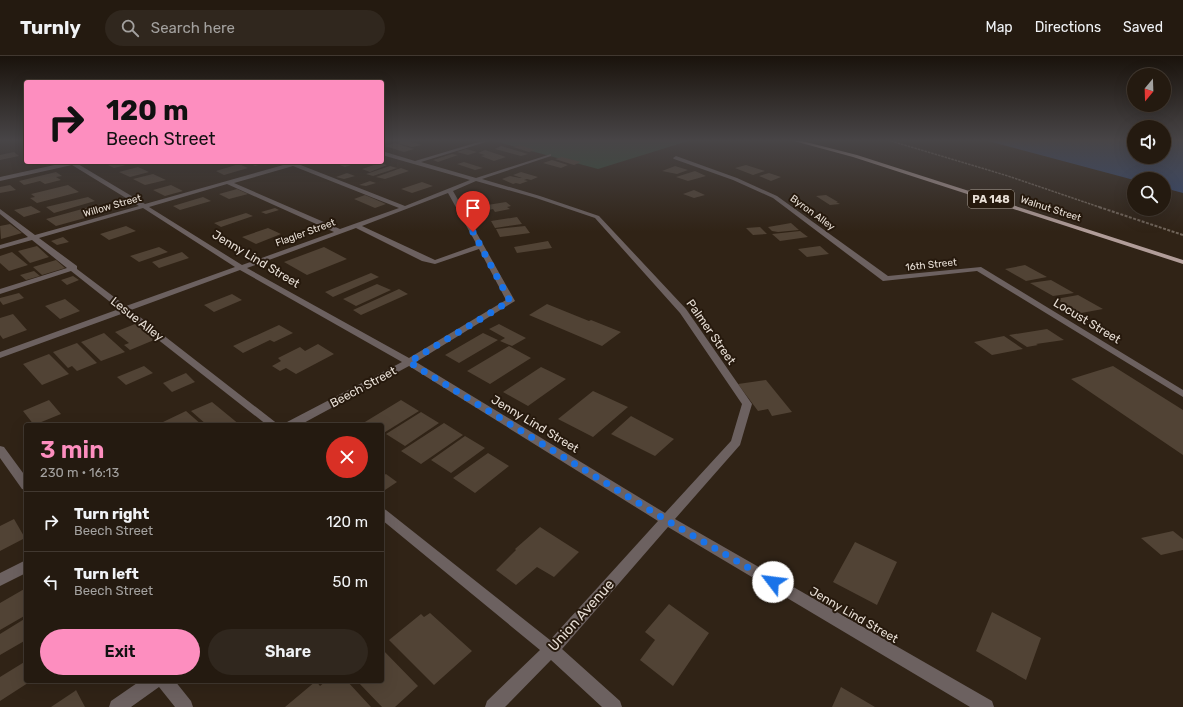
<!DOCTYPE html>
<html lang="en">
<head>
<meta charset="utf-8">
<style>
  :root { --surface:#241a10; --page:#30271e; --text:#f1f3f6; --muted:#a3a19f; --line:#413830; --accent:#fd8ebf }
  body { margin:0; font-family:Rubik,sans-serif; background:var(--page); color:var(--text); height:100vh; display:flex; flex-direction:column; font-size:15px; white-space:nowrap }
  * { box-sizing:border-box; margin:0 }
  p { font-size:13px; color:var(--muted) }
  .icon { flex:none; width:22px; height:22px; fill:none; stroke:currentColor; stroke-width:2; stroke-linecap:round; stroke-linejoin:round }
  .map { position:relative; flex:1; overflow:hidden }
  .panel { position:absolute; left:24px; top:367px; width:360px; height:260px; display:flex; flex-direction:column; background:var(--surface); border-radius:4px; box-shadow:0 4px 16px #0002,0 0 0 1px var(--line) }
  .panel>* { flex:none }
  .top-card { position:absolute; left:24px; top:24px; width:360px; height:84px; border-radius:4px; box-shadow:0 4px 16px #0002,0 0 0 1px var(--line); background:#fd8ebf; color:#111; overflow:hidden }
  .needle { width:26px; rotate:199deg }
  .fabs { position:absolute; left:1127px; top:12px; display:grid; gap:8px }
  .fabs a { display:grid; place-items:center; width:44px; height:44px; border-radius:50%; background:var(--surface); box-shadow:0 4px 16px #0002,0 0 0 1px var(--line); font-size:20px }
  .pin { position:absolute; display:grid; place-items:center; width:34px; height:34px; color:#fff; margin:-41px -17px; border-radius:50% 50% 50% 0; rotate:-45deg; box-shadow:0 0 4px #0007 }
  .pin .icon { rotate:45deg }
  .me { position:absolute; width:44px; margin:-22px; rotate:300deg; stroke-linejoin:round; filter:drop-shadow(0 0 3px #0008) }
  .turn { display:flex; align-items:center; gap:14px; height:84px; padding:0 16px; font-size:18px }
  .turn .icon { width:52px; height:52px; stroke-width:2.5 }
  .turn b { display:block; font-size:28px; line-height:34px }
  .round { display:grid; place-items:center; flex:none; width:42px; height:42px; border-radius:21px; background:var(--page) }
  .headline { display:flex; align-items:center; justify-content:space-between; height:68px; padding:0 16px }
  h1 { font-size:24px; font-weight:600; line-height:30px; color:var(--accent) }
  .primary-button { display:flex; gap:8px; margin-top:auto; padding:8px 16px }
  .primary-button a { flex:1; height:46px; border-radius:24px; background:var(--accent); color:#111; font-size:16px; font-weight:600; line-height:46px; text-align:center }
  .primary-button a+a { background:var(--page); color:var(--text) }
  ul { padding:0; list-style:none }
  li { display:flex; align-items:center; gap:12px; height:60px; padding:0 16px; border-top:1px solid var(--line) }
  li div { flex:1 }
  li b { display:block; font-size:15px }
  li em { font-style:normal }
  header { display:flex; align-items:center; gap:24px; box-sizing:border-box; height:56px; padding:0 20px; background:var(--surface); border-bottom:1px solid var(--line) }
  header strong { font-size:19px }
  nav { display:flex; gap:22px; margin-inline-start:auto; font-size:14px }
  .search { width:280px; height:36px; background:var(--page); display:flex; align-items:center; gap:10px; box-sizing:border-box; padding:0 14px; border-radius:22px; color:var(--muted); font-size:15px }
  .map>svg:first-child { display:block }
  .green { fill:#334d38 }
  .water { fill:#364a74 }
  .building { fill:#514335 }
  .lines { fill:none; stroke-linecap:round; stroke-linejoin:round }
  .path-far1 { stroke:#71655a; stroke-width:1.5; stroke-dasharray:2.5 1; stroke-linecap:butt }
  .path { stroke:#71655a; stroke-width:2; stroke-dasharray:3 1.5; stroke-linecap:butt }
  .minor { fill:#6c6160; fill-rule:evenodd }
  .major { fill:#b19d99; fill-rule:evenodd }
  .route { stroke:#1a73e8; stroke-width:7; stroke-dasharray:0 12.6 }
  .labels { text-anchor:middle; stroke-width:4; stroke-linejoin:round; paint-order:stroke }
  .far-street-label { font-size:10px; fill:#e8dfd6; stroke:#26190d }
  .shield { fill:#26190d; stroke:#aea49a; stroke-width:1 }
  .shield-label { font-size:11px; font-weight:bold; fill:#e8dfd6 }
  .street-label { font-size:12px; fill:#e8dfd6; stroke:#26190d }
  .near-street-label { font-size:14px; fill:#e8dfd6; stroke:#26190d }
</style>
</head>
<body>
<header>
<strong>Turnly</strong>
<div class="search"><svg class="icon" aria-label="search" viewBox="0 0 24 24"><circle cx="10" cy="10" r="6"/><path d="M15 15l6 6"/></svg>Search here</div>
<nav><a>Map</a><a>Directions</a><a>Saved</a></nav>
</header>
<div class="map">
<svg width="1183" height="651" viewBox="0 0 1183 651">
  <rect width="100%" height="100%" fill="#302316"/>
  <path class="green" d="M 494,85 L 688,85 L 598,113 Z"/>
  <path class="water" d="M 988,85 L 1134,85 L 1134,101 L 1164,101 L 1164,85 L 1183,85 L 1183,137 L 1164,132 L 1164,123 L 1134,124 Z"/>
  <path class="building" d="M 403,85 L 409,85 L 422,89 L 412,91 L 397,87 Z
    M 395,87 L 414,93 L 404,96 L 385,90 Z
    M 520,89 L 535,94 L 529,96 L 513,91 Z
    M 501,90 L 528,98 L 521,100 L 495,93 Z
    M 466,93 L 477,96 L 468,99 L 457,96 Z
    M 485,94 L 506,101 L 494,105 L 481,100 L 485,99 L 478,97 Z
    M 14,96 L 19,100 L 0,104 L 0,99 Z
    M 452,98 L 458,99 L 438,106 L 433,104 Z
    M 562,101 L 581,106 L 574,109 L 555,103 Z
    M 552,104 L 568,109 L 561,112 L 543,107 Z
    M 102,106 L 131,106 L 134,107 L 114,112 Z
    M 246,106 L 269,106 L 255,110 Z
    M 345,106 L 360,106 L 345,111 L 337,108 Z
    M 464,106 L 483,112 L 475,114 L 457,108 Z
    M 380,107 L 387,109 L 370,116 L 362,113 Z
    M 239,108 L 248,112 L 224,119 L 216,115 Z
    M 746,109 L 765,115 L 753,119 L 735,112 Z
    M 390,110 L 397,112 L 373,120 L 366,118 Z
    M 675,110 L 688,114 L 677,118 L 662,115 Z
    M 138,111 L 149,116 L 130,121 L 119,116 Z
    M 401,112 L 409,115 L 385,123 L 376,121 Z
    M 695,115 L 706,120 L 688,125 L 676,121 Z
    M 56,116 L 62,120 L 56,121 L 61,124 L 45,128 L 40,125 L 24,129 L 19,125 Z
    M 521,116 L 538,121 L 531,124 L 527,123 L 524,124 L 528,125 L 520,128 L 516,127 L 513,128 L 502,123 L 510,120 L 520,122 L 522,122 L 513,119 Z
    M 347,117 L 355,120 L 344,123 L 336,121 Z
    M 769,117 L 781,121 L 771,125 L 759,120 Z
    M 153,118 L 166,124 L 145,129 L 133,123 Z
    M 370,125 L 376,127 L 366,130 L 359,129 Z
    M 422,126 L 433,130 L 412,137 L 401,133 Z
    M 10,129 L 16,134 L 0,137 L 0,131 Z
    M 68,129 L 79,136 L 37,147 L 30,142 L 35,141 L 31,138 Z
    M 171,129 L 183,135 L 165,140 L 153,134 Z
    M 237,133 L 248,138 L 229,143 L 219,138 Z
    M 694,134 L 705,139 L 694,142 L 683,138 Z
    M 365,139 L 386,148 L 375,152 L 354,143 Z
    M 826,139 L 838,146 L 836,146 L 840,148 L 830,149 L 816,140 Z
    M 88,141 L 95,145 L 54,157 L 46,151 Z
    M 203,141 L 211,145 L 180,154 L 173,150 Z
    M 506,146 L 511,150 L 507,151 L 510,153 L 495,156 L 493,153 L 485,155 L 481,150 Z
    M 31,150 L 41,156 L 24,161 L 14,154 Z
    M 93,150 L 95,152 L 104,150 L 109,153 L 101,156 L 103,157 L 56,170 L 46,163 Z
    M 275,152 L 279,154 L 266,158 L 261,156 Z
    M 246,157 L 253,160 L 221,171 L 214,167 Z
    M 517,161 L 522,168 L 495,172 L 491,165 Z
    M 791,167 L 799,174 L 778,176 L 772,175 L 768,171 Z
    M 10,168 L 22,177 L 1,183 L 0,170 Z
    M 126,170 L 136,175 L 109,184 L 100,178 Z
    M 525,170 L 530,177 L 500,181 L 496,173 Z
    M 760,171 L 767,178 L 753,179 L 746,172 Z
    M 268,172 L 281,178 L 256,188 L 242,181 Z
    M 800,175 L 808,181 L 780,185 L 772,178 Z
    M 63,181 L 69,186 L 57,189 L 51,185 Z
    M 548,185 L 552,192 L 517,197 L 514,191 Z
    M 37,190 L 49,201 L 30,207 L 18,195 Z
    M 820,190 L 829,198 L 807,201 L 798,193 Z
    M 159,191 L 168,196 L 139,206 L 130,200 Z
    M 324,191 L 347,203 L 307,219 L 284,206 Z
    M 12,196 L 28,209 L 9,215 L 0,207 L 0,200 Z
    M 182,196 L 189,202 L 159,212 L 152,206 Z
    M 56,204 L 65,212 L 42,219 L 33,211 Z
    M 1025,209 L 1047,221 L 1026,225 L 1005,213 Z
    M 34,215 L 40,220 L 26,224 L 20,219 Z
    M 371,217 L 379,221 L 333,241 L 325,236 Z
    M 73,220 L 79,224 L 67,229 L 61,224 Z
    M 1051,224 L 1074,237 L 1053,240 L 1030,227 Z
    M 377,228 L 391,234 L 356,250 L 343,243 Z
    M 399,233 L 408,238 L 361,259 L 353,254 Z
    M 19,237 L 24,242 L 3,249 L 0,245 L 0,242 Z
    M 232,238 L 242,244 L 214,256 L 204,249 Z
    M 1078,239 L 1103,253 L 1081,257 L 1056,243 Z
    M 65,243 L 80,255 L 60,263 L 45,250 Z
    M 547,248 L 589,265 L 591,264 L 621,276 L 602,290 L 529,259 Z
    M 13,258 L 27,274 L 3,283 L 0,279 L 0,262 Z
    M 135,268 L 154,284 L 130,294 L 124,289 L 129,287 L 115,276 Z
    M 499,268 L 526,282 L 512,290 L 500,285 L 505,282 L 489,273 Z
    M 279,269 L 293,277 L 274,286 L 270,284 L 243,297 L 233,290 Z
    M 1047,273 L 1064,284 L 1036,288 L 1038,289 L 1027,291 L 1009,279 Z
    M 104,277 L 125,296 L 101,305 L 81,286 Z
    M 483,277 L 498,284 L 459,307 L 445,299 Z
    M 1004,280 L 1023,293 L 992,299 L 974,286 Z
    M 77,287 L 97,307 L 77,315 L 72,310 L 68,312 L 53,296 Z
    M 318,288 L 334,298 L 296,318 L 286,312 L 280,315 L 272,310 L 281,305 L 278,302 L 300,291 L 305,295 Z
    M 509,290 L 531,302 L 490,328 L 467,315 Z
    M 49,298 L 69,318 L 42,329 L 23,308 Z
    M 144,310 L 153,317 L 126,329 L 117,321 Z
    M 1113,310 L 1183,354 L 1183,399 L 1071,323 Z
    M 541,311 L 566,323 L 528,350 L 503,336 Z
    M 186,317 L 195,326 L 172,336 L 163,327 Z
    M 766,324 L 792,356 L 772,360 L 768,353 L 758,355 L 738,328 Z
    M 593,335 L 628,351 L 593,381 L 558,363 Z
    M 49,344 L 61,358 L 34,369 L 23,355 Z
    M 401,344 L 419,355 L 382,378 L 382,369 L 360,369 Z
    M 212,346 L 240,369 L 207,369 L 191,355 Z
    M 186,355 L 202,369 L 165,369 L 163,366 Z
    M 421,356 L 439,367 L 405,390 L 386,378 Z
    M 631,360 L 674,383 L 655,400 L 611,378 Z
    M 444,367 L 463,379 L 421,408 L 401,395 Z
    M 465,380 L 485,392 L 451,417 L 431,404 Z
    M 488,397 L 509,410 L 475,437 L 453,422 Z
    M 386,418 L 397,426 L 382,436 L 382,420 Z
    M 14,463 L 25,482 L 0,495 L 0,470 Z
    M 540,471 L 579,496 L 554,521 L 537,511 L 516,529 L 496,514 L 516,494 L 515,493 Z
    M 1173,475 L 1183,483 L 1183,494 L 1161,499 L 1141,482 Z
    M 855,486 L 897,506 L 877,549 L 833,526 Z
    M 26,532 L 26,559 L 0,574 L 0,547 Z
    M 669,548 L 709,577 L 673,630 L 640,604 L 655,584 L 645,576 Z
    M 992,556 L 1041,582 L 1026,624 L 976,595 Z
    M 430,557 L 472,595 L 434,629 L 389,584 L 421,558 L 424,561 Z
    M 26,562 L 26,584 L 0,599 L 0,578 Z
    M 382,593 L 418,630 L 395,651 L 382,651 L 357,625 L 382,625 Z
    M 26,605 L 26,625 L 31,625 L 0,645 L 0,621 Z
    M 316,625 L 320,630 L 326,625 L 347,625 L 371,651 L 285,651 Z
    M 841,631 L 875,651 L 832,651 Z
    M 76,634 L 85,651 L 51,651 L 75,635 Z"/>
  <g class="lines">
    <path class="path-far1" d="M 891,85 L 1008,120 L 1102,152"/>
    <path class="path" d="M 1099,151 L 1183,179"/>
    <path class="minor" d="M 482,85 L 489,85 L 421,106 L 476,122 L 551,98 L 551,100 L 482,123 L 540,140 L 599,160 L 686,253 L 752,348 L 740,389 L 675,463 L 992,645 L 994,651 L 970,651 L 668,471 L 562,593 L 620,645 L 622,651 L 602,651 L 551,604 L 505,651 L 485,651 L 487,645 L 540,594 L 382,464 L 382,452 L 386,454 L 550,584 L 658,465 L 409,310 L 300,369 L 286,369 L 287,366 L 402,306 L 240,214 L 131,254 L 279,369 L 267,369 L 124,257 L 0,302 L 0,296 L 119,253 L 71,215 L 0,238 L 0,233 L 67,212 L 32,184 L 0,193 L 0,189 L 28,181 L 0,158 L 0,153 L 35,179 L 139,150 L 72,109 L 0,125 L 0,121 L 68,106 L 81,106 L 78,108 L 145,148 L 294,106 L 303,106 L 298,108 L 405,150 L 470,124 L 382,99 L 382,95 L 415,105 ZM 293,110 L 399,152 L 340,173 L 234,127 ZM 476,125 L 536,142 L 595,162 L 680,257 L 742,348 L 731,385 L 665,457 L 416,306 L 515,245 L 453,135 ZM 227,128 L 334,176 L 242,209 L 149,151 ZM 448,137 L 477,189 L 435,204 L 362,170 ZM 143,152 L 235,211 L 126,250 L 77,213 L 77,210 L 39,182 ZM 356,172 L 422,205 L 435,208 L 479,193 L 506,244 L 409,302 L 247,212 Z
      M 676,100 L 737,122 L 777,140 L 888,220 L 981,211 L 1183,334 L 1183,341 L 977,215 L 883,225 L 773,142 L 733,124 L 674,103 L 673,102 Z
      M 0,390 L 4,391 L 26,421 L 26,434 L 22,433 L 0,402 Z
      M 26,504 L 26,517 L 0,530 L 0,517 Z
      M 140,625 L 175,625 L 191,645 L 193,651 L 175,651 L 159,631 L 131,651 L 109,651 L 111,645 Z"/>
    <path class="major" d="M 794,85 L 802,85 L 857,99 L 1183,204 L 1183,208 L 853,101 Z"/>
  </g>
  <linearGradient id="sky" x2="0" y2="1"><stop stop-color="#1a130c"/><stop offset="0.48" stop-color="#484547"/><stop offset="1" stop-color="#484547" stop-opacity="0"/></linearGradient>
  <rect width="1183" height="176" fill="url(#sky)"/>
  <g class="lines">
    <path class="route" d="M 473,176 L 510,245 L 409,306 L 666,464 L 773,526"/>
  </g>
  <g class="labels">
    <g class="far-street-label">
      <text transform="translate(112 149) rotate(-16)" y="4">Willow Street</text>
      <text transform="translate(1051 152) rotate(18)" y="4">Walnut Street</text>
      <text transform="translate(813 156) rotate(36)" y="4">Byron Alley</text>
      <text transform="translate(305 176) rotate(-20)" y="4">Flagler Street</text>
      <text transform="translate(931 208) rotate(-6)" y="4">16th Street</text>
    </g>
    <rect class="shield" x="968" y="134" width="46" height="18" rx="3"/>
    <g class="shield-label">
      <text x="991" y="147">PA 148</text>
    </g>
    <g class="street-label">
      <text transform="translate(256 203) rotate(31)" y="4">Jenny Lind Street</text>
      <text transform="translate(137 263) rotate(38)" y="4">Lesue Alley</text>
      <text transform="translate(1087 265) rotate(31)" y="4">Locust Street</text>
      <text transform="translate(711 276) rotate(55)" y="4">Palmer Street</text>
      <text transform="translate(363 331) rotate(-28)" y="4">Beech Street</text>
      <text transform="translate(535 368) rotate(31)" y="4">Jenny Lind Street</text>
      <text transform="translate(854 559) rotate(30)" y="4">Jenny Lind Street</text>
    </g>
    <g class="near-street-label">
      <text transform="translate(581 559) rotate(-48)" y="5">Union Avenue</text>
    </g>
  </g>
</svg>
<div class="fabs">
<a><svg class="needle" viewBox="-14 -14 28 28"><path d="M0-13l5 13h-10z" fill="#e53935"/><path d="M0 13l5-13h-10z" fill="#a3a19f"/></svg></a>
<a><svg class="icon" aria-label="sound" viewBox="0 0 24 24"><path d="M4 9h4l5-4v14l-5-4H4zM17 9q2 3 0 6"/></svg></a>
<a><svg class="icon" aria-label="search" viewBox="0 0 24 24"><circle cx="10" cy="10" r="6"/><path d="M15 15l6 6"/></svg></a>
</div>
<div class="pin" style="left:473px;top:176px;background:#d93025"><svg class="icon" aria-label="arrive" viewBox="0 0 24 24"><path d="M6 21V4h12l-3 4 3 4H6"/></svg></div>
<svg class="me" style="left:773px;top:526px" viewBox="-20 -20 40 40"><circle r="19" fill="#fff"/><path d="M0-13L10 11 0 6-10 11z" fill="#1a73e8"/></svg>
<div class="top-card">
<div class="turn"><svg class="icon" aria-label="right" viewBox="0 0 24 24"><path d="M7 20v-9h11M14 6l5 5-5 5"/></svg><div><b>120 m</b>Beech Street</div></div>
</div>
<section class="panel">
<div class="headline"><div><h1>3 min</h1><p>230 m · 16:13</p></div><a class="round" style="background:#d93025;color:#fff"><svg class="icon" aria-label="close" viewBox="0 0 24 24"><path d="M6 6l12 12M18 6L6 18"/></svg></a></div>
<ul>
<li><svg class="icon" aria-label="right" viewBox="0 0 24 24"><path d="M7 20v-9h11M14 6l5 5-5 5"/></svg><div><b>Turn right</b><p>Beech Street</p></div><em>120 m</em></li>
<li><svg class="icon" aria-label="left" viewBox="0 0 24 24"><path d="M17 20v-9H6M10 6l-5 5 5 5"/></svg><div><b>Turn left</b><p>Beech Street</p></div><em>50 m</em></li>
</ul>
<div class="primary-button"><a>Exit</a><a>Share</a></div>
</section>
</div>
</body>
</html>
